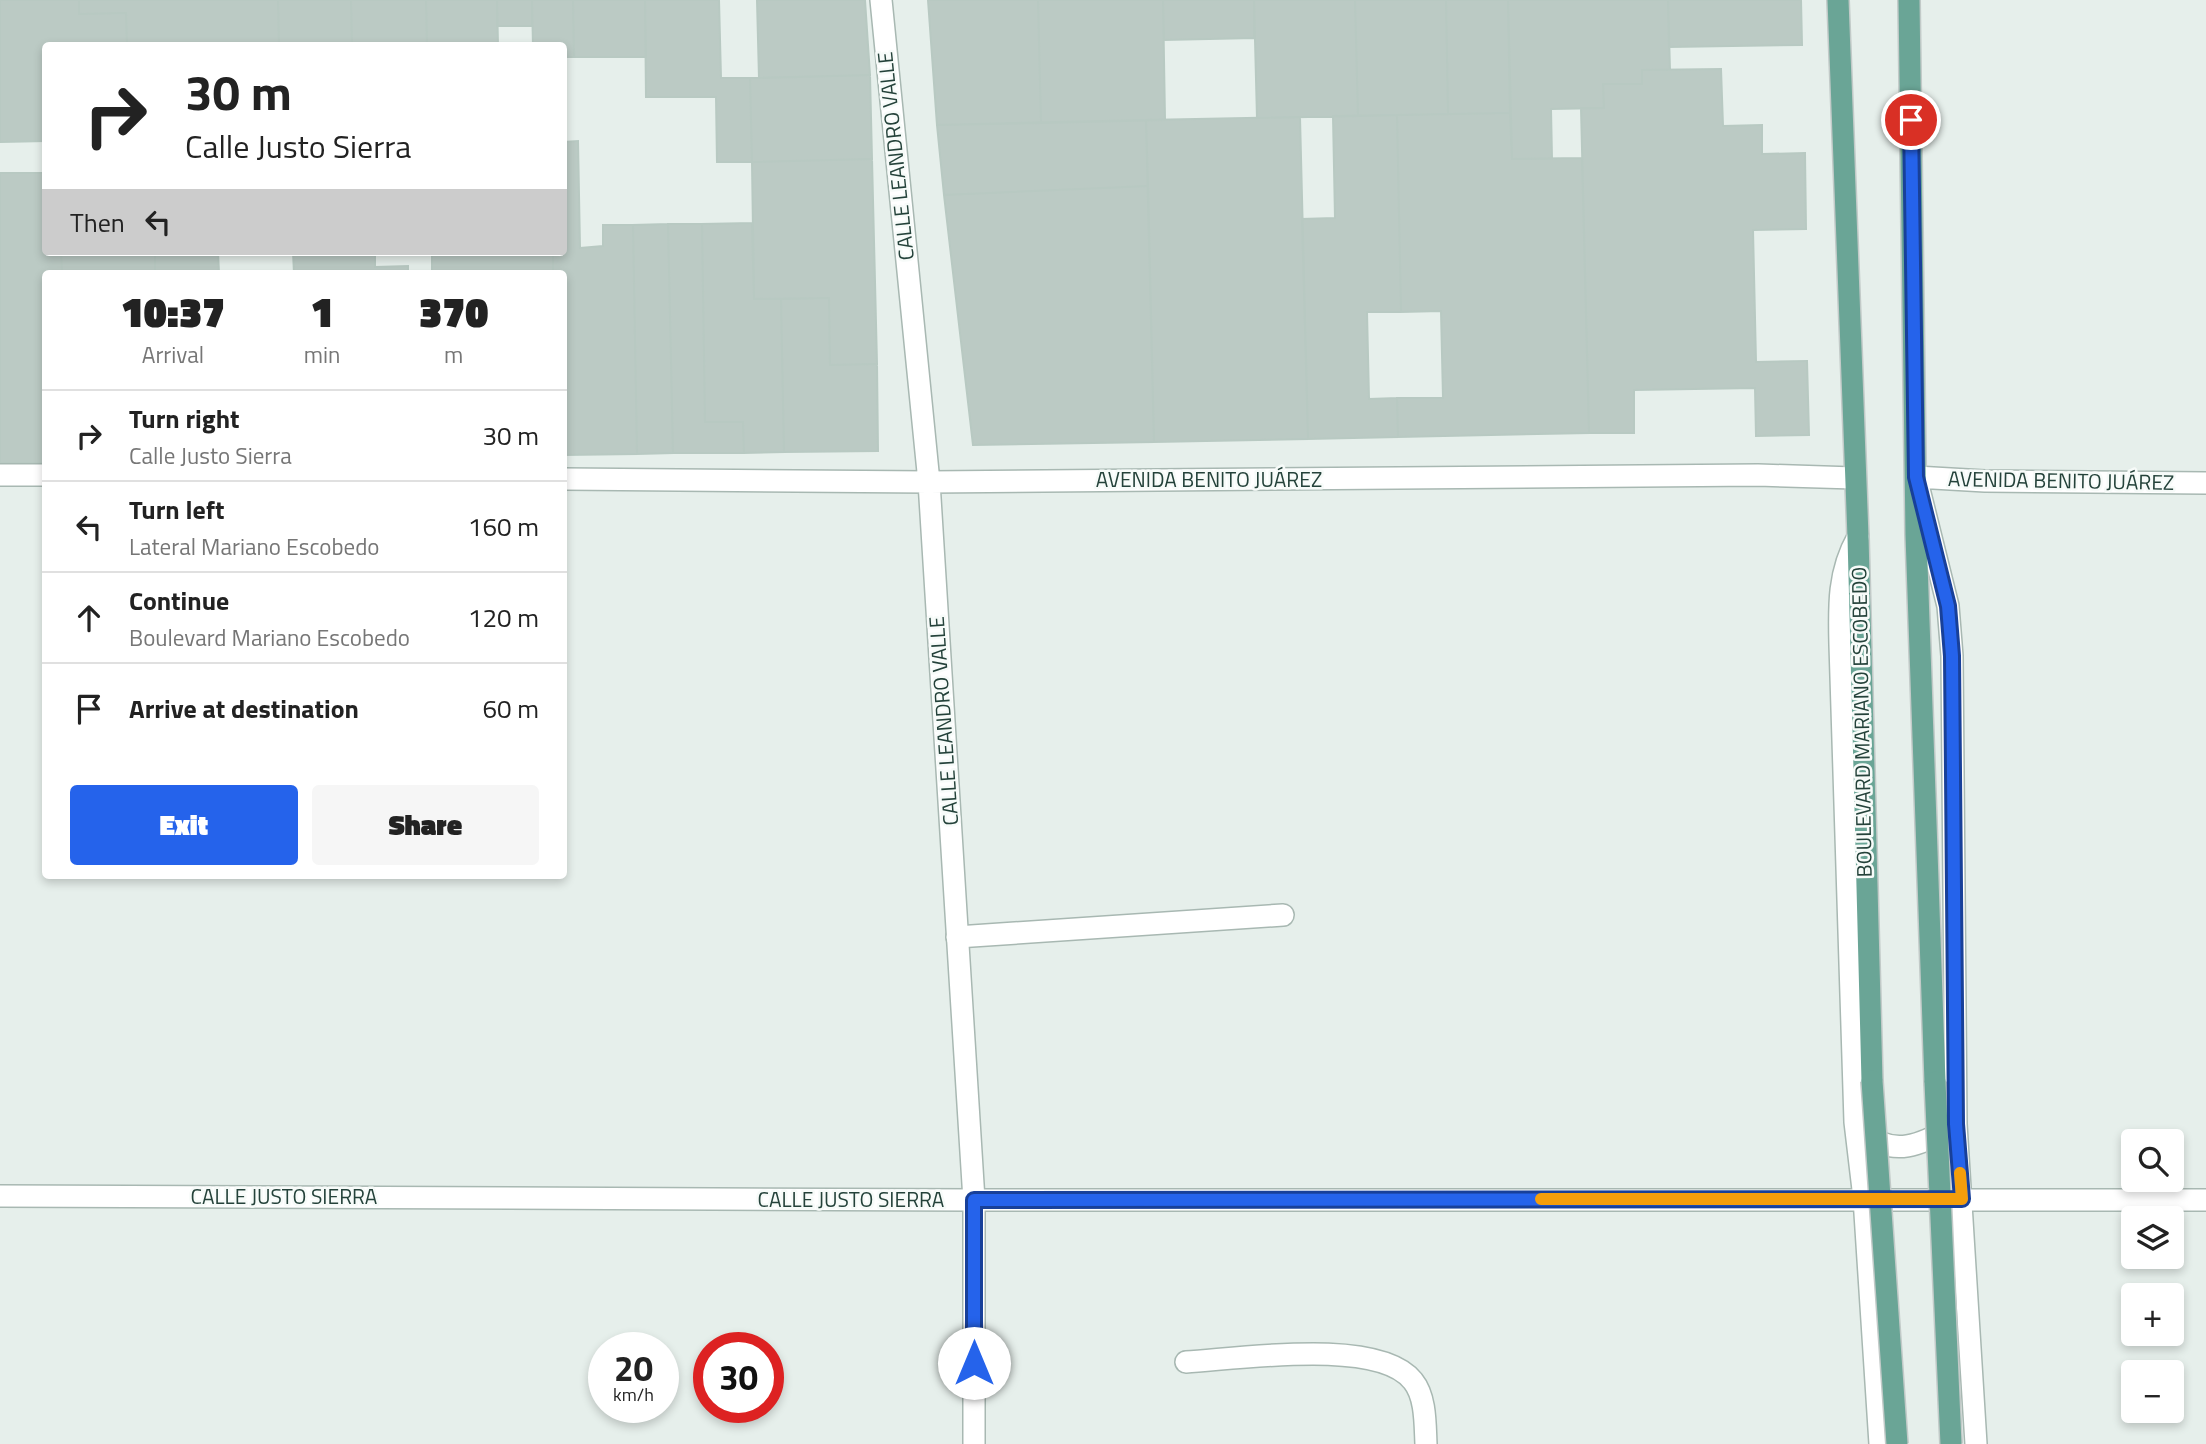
<!DOCTYPE html>
<html lang="en">
<head>
<meta charset="utf-8">
<style>
  :root { --surface:#fff; --page:#f6f6f6; --text:#222; --muted:#767676; --line:#e0e0e0; --accent:#2563eb }
  body { margin:0; font-family:"Titillium Web",sans-serif; background:var(--page); color:var(--text); height:100vh; display:flex; flex-direction:column; font-size:26px; white-space:nowrap }
  * { box-sizing:border-box; margin:0 }
  p { font-size:23px; color:var(--muted) }
  .icon { flex:none; width:38px; height:38px; fill:none; stroke:currentColor; stroke-width:2; stroke-linecap:round; stroke-linejoin:round }
  .map { position:relative; flex:1; overflow:hidden }
  .panel { position:absolute; left:42px; top:270px; width:525px; height:609px; display:flex; flex-direction:column; background:var(--surface); border-radius:7px; box-shadow:0 4px 10px #0003 }
  .panel>* { flex:none }
  .banner { position:absolute; left:42px; top:42px; width:525px; height:214px; border-radius:7px; box-shadow:0 4px 10px #0003; background:#fff; color:var(--text); overflow:hidden }
  .tools { position:absolute; left:2121px; top:1129px; display:grid; gap:14px }
  .tools a { display:grid; place-items:center; width:63px; height:63px; border-radius:7px; background:var(--surface); box-shadow:0 4px 10px #0003; font-size:35px }
  .speed { position:absolute; left:588px; top:1332px; display:flex; gap:14px; font-size:35px; font-weight:700; text-align:center }
  .speed>* { display:grid; place-content:center; width:91px; height:91px; border-radius:50%; background:var(--surface); box-shadow:0 4px 10px #0003; line-height:1 }
  .speed small { font-size:18px; font-weight:400 }
  .speed .limit { border:10px solid #d22; background:#fff; color:#111 }
  .pin { position:absolute; display:grid; place-items:center; width:60px; height:60px; color:#fff; margin:-30px; border:4px solid #fff; border-radius:50%; box-shadow:0 2px 7px #0007 }
  .me { position:absolute; width:77px; margin:-38px; rotate:0deg; stroke-linejoin:round; filter:drop-shadow(0 0 5px #0008) }
  .turn { display:flex; align-items:center; gap:24px; height:147px; padding:0 28px; font-size:32px }
  .turn .icon { width:91px; height:91px; stroke-width:2.5 }
  .turn b { display:block; font-size:49px; line-height:60px }
  .then { display:flex; align-items:center; height:66px; padding:0 28px; background:#0003; gap:14px; font-size:26px }
  .eta { display:flex; justify-content:space-evenly; align-items:center; height:119px; text-align:center }
  .eta b { font-size:42px; font-weight:800; line-height:49px }
  .primary-button { display:flex; gap:14px; margin-top:auto; padding:14px 28px }
  .primary-button a { flex:1; height:80px; border-radius:7px; background:var(--accent); color:#fff; font-size:28px; font-weight:800; line-height:80px; text-align:center }
  .primary-button a+a { background:var(--page); color:var(--text) }
  ul { padding:0; list-style:none }
  li { display:flex; align-items:center; gap:21px; height:91px; padding:0 28px; border-top:2px solid var(--line) }
  li div { flex:1 }
  li b { display:block; font-size:26px }
  li em { font-style:normal }
  .map>svg:first-child { display:block }
  .building { fill:#bbcac4; stroke:#b8c9c2; stroke-width:2 }
  .lines { fill:none; stroke-linecap:round; stroke-linejoin:round }
  .service-casing { stroke:#a8b8b2; stroke-width:24 }
  .minor-casing { stroke:#a8b8b2; stroke-width:24 }
  .primary-casing { stroke:#c2cac8; stroke-width:24 }
  .service { stroke:#fff; stroke-width:21 }
  .minor { stroke:#fff; stroke-width:21 }
  .primary { stroke:#6aa596; stroke-width:21 }
  .primary-bridge-casing { stroke:#c2cac8; stroke-width:24; stroke-linecap:butt }
  .primary-bridge { stroke:#6aa596; stroke-width:21 }
  .route-casing { stroke:#184099; stroke-width:18 }
  .route { stroke:#2563eb; stroke-width:12 }
  .slow { stroke:#f59e0b; stroke-width:12 }
  .labels { text-anchor:middle; stroke-width:5; stroke-linejoin:round; paint-order:stroke }
  .street-label { font-size:21px; fill:#24423a; stroke:#f7fbf9 }
</style>
</head>
<body>
<div class="map">
<svg width="2206" height="1444" viewBox="0 0 2206 1444">
  <rect width="100%" height="100%" fill="#e6efeb"/>
  <path class="building" d="M 0,0 L 79,0 L 79,14 L 126,13 L 127,46 L 46,46 L 46,141 L 0,142 Z
    M 79,0 L 278,0 L 279,46 L 127,46 L 126,13 L 79,14 Z
    M 278,0 L 351,0 L 352,46 L 279,46 Z
    M 351,0 L 426,0 L 427,46 L 352,46 Z
    M 426,0 L 497,0 L 498,46 L 427,46 Z
    M 497,0 L 532,0 L 532,26 L 497,26 Z
    M 532,0 L 573,0 L 574,57 L 564,57 L 564,46 L 533,46 Z
    M 573,0 L 645,0 L 646,57 L 574,57 Z
    M 645,0 L 719,0 L 721,78 L 750,78 L 752,162 L 717,162 L 716,97 L 646,97 Z
    M 757,0 L 865,0 L 870,75 L 759,78 Z
    M 928,0 L 1038,0 L 1041,123 L 937,125 Z
    M 1038,0 L 1163,0 L 1165,120 L 1041,123 Z
    M 1163,0 L 1254,0 L 1254,38 L 1164,40 Z
    M 1254,0 L 1355,0 L 1358,116 L 1257,118 Z
    M 1355,0 L 1446,0 L 1448,114 L 1358,116 Z
    M 1446,0 L 1508,0 L 1510,113 L 1448,114 Z
    M 1508,0 L 1668,0 L 1670,70 L 1642,70 L 1642,84 L 1603,84 L 1604,108 L 1551,109 L 1552,159 L 1512,159 Z
    M 1668,0 L 1801,0 L 1802,45 L 1669,47 Z
    M 1721,69 L 1723,126 L 1762,125 L 1762,154 L 1805,153 L 1806,229 L 1753,230 L 1756,362 L 1807,361 L 1809,435 L 1756,436 L 1755,388 L 1634,390 L 1634,433 L 1589,433 L 1581,108 L 1604,108 L 1603,84 L 1642,84 L 1642,70 Z
    M 870,75 L 872,159 L 752,162 L 750,78 Z
    M 1510,113 L 1512,159 L 1582,158 L 1589,433 L 1398,437 L 1397,398 L 1443,398 L 1441,311 L 1401,312 L 1397,115 Z
    M 1397,115 L 1401,312 L 1367,312 L 1369,399 L 1397,398 L 1398,437 L 1308,439 L 1302,219 L 1335,218 L 1333,116 Z
    M 1300,117 L 1308,439 L 1154,442 L 1146,120 Z
    M 1146,120 L 1148,186 L 944,195 L 937,125 Z
    M 578,141 L 580,248 L 603,246 L 603,225 L 633,225 L 637,454 L 564,455 L 564,273 L 553,273 L 553,252 L 564,252 L 564,142 Z
    M 872,159 L 877,364 L 830,365 L 829,298 L 754,299 L 752,162 Z
    M 0,173 L 46,173 L 46,252 L 61,252 L 62,273 L 46,273 L 46,463 L 0,463 Z
    M 1148,186 L 1154,442 L 973,445 L 944,195 Z
    M 752,223 L 754,299 L 781,299 L 784,452 L 744,453 L 743,422 L 705,422 L 702,224 Z
    M 668,224 L 702,224 L 705,422 L 743,422 L 744,453 L 673,453 Z
    M 668,224 L 673,453 L 637,454 L 633,225 Z
    M 61,252 L 155,252 L 155,273 L 62,273 Z
    M 155,252 L 218,252 L 219,273 L 155,273 Z
    M 293,252 L 375,252 L 375,267 L 408,266 L 408,273 L 294,273 Z
    M 432,252 L 553,252 L 553,273 L 432,273 Z
    M 829,298 L 830,365 L 877,364 L 878,451 L 784,452 L 781,299 Z"/>
  <g class="lines">
    <defs>
      <path id="service" d="M 957,937 L 1283,915
        M 1186,1362 C 1238,1359 1379,1337 1413,1381 C 1426,1397 1425,1424 1426,1444"/>
      <path id="minor" d="M 881,0 L 929,482 L 974,1200 L 974,1444
        M 0,475 L 46,475
        M 564,479 L 929,482 L 1758,475 L 1854,478
        M 1858,537 C 1838,572 1839,606 1840,645 L 1855,1122 L 1864,1198 L 1880,1444
        M 1864,1131 C 1892,1159 1923,1144 1952,1127
        M 0,1196 L 974,1200 L 2206,1200
        M 1976,1444 L 1956,1124 L 1952,656 L 1948,606 L 1916,477 L 1985,481 L 2206,483"/>
      <path id="primary" d="M 1838,0 L 1858,537 L 1872,1081
        M 1909,0 L 1916,535 L 1935,1082"/>
    </defs>
    <use href="#service" class="service-casing"/>
    <use href="#minor" class="minor-casing"/>
    <use href="#primary" class="primary-casing"/>
    <use href="#service" class="service"/>
    <use href="#minor" class="minor"/>
    <use href="#primary" class="primary"/>
    <defs>
      <path id="primary-bridge" d="M 1872,1081 L 1897,1444
        M 1935,1082 L 1951,1444"/>
    </defs>
    <use href="#primary-bridge" class="primary-bridge-casing"/>
    <use href="#primary-bridge" class="primary-bridge"/>
  </g>
  <g class="lines">
    <defs>
      <path id="route" d="M 974,1363 L 974,1200 L 1962,1199 L 1956,1124 L 1952,656 L 1948,606 L 1916,477 L 1911,120"/>
    </defs>
    <use href="#route" class="route-casing"/>
    <use href="#route" class="route"/>
    <path class="slow" d="M 1541,1199 L 1962,1199 L 1960,1173"/>
  </g>
  <g class="labels">
    <g class="street-label">
      <text transform="translate(896 156) rotate(-96)" y="7">CALLE LEANDRO VALLE</text>
      <text x="1209" y="487">AVENIDA BENITO JUÁREZ</text>
      <text transform="translate(2061 481) rotate(1)" y="7">AVENIDA BENITO JUÁREZ</text>
      <text transform="translate(944 721) rotate(-94)" y="7">CALLE LEANDRO VALLE</text>
      <text transform="translate(1862 722) rotate(-91)" y="7">BOULEVARD MARIANO ESCOBEDO</text>
      <text x="284" y="1204">CALLE JUSTO SIERRA</text>
      <text x="851" y="1207">CALLE JUSTO SIERRA</text>
    </g>
  </g>
</svg>
<div class="tools">
<a><svg class="icon" aria-label="search" viewBox="0 0 24 24"><circle cx="10" cy="10" r="6"/><path d="M15 15l6 6"/></svg></a>
<a><svg class="icon" aria-label="layers" viewBox="0 0 24 24"><path d="M12 4l9 5-9 5-9-5zM3 14l9 5 9-5"/></svg></a>
<a>+</a>
<a>−</a>
</div>
<div class="speed"><div>20<small>km/h</small></div><div class="limit">30</div></div>
<div class="pin" style="left:1911px;top:120px;background:#d93025"><svg class="icon" aria-label="arrive" viewBox="0 0 24 24"><path d="M6 21V4h12l-3 4 3 4H6"/></svg></div>
<svg class="me" style="left:974px;top:1363px" viewBox="-20 -20 40 40"><circle r="19" fill="#fff"/><path d="M0-13L10 11 0 6-10 11z" fill="#2563eb"/></svg>
<div class="banner">
<div class="turn"><svg class="icon" aria-label="right" viewBox="0 0 24 24"><path d="M7 20v-9h11M14 6l5 5-5 5"/></svg><div><b>30 m</b>Calle Justo Sierra</div></div>
<div class="then">Then<svg class="icon" aria-label="left" viewBox="0 0 24 24"><path d="M17 20v-9H6M10 6l-5 5 5 5"/></svg></div>
</div>
<section class="panel">
<div class="eta">
<div><b>10:37</b><p>Arrival</p></div>
<div><b>1</b><p>min</p></div>
<div><b>370</b><p>m</p></div>
</div>
<ul>
<li><svg class="icon" aria-label="right" viewBox="0 0 24 24"><path d="M7 20v-9h11M14 6l5 5-5 5"/></svg><div><b>Turn right</b><p>Calle Justo Sierra</p></div><em>30 m</em></li>
<li><svg class="icon" aria-label="left" viewBox="0 0 24 24"><path d="M17 20v-9H6M10 6l-5 5 5 5"/></svg><div><b>Turn left</b><p>Lateral Mariano Escobedo</p></div><em>160 m</em></li>
<li><svg class="icon" aria-label="ahead" viewBox="0 0 24 24"><path d="M12 20V5M6 11l6-6 6 6"/></svg><div><b>Continue</b><p>Boulevard Mariano Escobedo</p></div><em>120 m</em></li>
<li><svg class="icon" aria-label="arrive" viewBox="0 0 24 24"><path d="M6 21V4h12l-3 4 3 4H6"/></svg><div><b>Arrive at destination</b></div><em>60 m</em></li>
</ul>
<div class="primary-button"><a>Exit</a><a>Share</a></div>
</section>
</div>
</body>
</html>
